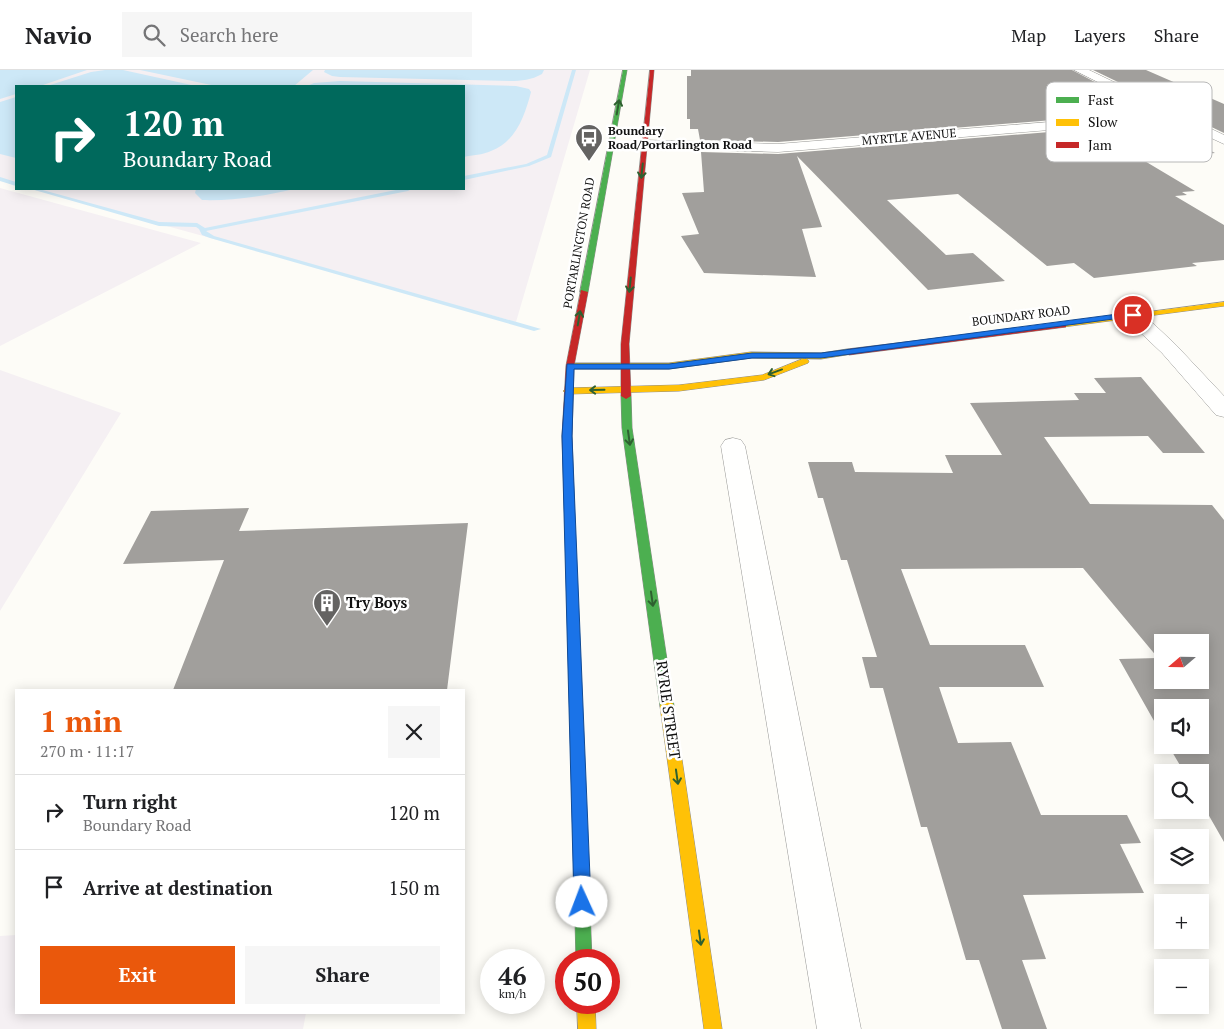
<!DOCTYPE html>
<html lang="en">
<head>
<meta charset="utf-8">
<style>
  :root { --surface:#fff; --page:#f6f6f6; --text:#202124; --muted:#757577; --line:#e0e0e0; --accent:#ea580c }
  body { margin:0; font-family:"PT Serif",serif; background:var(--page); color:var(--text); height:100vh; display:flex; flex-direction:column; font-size:19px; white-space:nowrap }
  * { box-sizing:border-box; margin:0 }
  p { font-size:16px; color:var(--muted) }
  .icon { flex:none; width:28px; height:28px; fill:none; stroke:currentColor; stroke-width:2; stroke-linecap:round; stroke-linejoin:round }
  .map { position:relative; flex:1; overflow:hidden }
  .panel { position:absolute; left:15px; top:619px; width:450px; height:325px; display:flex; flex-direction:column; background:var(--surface); border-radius:0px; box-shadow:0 2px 12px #0003 }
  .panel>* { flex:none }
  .hud { position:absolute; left:15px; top:15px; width:450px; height:105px; border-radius:0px; box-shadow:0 2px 12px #0003; background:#00695c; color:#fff; overflow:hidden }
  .needle { width:32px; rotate:250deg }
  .tools { position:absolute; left:1154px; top:564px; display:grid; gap:10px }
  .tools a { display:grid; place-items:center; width:55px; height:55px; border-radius:0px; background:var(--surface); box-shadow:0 2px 12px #0003; font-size:25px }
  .speed { position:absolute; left:480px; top:879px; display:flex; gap:10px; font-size:25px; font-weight:700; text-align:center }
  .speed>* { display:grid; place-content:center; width:65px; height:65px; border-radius:50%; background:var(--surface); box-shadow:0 2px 12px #0003; line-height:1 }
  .speed small { font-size:12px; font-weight:400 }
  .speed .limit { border:8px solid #d22; background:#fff; color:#111 }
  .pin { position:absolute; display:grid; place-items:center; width:42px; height:42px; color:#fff; margin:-21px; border:2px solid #fff; border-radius:50%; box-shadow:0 1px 5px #0007 }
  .me { position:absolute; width:55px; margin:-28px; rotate:358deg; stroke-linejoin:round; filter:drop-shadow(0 0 4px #0008) }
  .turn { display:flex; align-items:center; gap:18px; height:105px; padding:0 25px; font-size:22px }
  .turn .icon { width:65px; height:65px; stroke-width:2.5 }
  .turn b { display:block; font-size:35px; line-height:42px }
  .round { display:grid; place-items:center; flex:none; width:52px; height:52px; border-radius:0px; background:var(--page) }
  .headline { display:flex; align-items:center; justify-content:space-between; height:85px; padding:0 25px }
  h1 { font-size:30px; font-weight:700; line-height:38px; color:var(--accent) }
  .button { display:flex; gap:10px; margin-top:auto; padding:10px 25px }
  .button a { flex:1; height:58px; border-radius:0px; background:var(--accent); color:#fff; font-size:20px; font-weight:700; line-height:58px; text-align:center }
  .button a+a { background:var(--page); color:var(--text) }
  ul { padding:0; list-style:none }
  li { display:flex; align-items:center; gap:15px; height:75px; padding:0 25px; border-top:1px solid var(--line) }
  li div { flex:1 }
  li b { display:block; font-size:19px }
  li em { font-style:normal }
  header { display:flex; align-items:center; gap:30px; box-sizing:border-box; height:70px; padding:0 25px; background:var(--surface); border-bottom:1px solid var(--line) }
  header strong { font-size:24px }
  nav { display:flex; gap:28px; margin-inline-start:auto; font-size:18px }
  .search { width:350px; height:45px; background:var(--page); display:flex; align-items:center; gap:12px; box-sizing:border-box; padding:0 18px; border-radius:0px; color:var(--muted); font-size:19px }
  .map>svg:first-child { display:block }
  .industrial { fill:#f5f0f3 }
  .water { fill:#cde8f7 }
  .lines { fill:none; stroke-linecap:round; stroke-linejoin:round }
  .stream { fill:#cde8f7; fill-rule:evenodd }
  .building { fill:#a19f9c; fill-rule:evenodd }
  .street-casing { stroke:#979795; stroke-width:1 }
  .fast-casing { stroke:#8e8d8b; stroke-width:1 }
  .slow-casing { stroke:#8e8d8b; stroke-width:1 }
  .jam-casing { stroke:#8e8d8b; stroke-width:1 }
  .street { fill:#fffffe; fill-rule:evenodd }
  .fast { fill:#4caf50; fill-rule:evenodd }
  .slow { fill:#ffc107; fill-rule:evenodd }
  .jam { fill:#c62828; fill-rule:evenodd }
  .oneway { stroke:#2e6030 }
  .route { fill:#1a73e8; stroke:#114b97 }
  .labels { text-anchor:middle; stroke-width:5; stroke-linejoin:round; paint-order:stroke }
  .far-poi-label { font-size:12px; font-weight:bold; fill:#111; stroke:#fff; text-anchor:start }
  .far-street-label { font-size:12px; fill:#111; stroke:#fff }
  .poi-label { font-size:15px; font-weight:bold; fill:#111; stroke:#fff; text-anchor:start }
  .street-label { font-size:15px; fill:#111; stroke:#fff }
  .key { fill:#fff; stroke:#b8b8b8; stroke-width:1 }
  .key-label { font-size:14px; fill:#111 }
</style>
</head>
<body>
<header>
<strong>Navio</strong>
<div class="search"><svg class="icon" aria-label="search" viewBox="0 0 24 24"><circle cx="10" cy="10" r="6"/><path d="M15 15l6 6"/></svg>Search here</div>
<nav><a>Map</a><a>Layers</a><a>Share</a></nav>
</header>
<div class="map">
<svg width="1224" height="959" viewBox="0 0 1224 959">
  <rect width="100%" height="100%" fill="#fdfcf7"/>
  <path class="industrial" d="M 0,0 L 590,0 L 516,252 L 32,119 L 464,119 L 464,16 L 16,16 L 16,114 L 0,110 Z
    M 0,118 L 201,173 L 0,276 Z
    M 0,300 L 121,343 L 0,541 Z
    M 16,865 L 16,942 L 306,943 L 303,959 L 0,959 L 0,866 Z"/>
  <path class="water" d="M 0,0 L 87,0 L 40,16 L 16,16 L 16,24 L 0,29 Z
    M 105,0 L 123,0 L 196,16 L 47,16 L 91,2 Z
    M 140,0 L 313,0 L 294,16 L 216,16 Z
    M 325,0 L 544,0 L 542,4 C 531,10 522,11 510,11 L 340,7 L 332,6 L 324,2 Z
    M 340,11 L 516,16 L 529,19 L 531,22 C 525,45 516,72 491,81 C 483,85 472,85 464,87 L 464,16 L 307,16 L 314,13 Z
    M 16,27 L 16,88 L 0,84 L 0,32 Z
    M 196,119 L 294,119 C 265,126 232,131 202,130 L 195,123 Z"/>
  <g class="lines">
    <path class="stream" d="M 572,0 L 576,0 L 551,87 L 529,96 L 464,110 L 464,106 L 526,94 L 547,85 Z
      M 0,107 L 16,112 L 16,116 L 0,111 Z
      M 31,119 L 39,119 L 159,152 L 197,153 L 205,158 L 401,119 L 411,119 L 408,121 L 206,161 L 214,166 L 541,259 L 534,261 L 210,168 L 202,165 L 199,159 L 196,157 L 159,156 Z"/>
  </g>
  <path class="building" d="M 691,0 L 1072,0 L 1152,42 L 778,72 L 700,70 L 698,59 L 690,59 L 690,49 L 687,49 L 687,6 L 691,6 Z
    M 1093,0 L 1146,0 L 1224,34 L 1224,63 Z
    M 1172,52 L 1203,66 L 1185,68 L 1215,83 L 1143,90 L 1195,121 L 1182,122 L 1187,125 L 1175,126 L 1224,155 L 1224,190 L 1192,193 L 1197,196 L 1094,208 L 1074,193 L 1047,196 L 958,124 L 887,130 L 946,185 L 973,183 L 1005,211 L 928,220 L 797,86 L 822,157 L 802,159 L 816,207 L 704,203 L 681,166 L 699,164 L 682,123 L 704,122 L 701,82 L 778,84 Z
    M 1141,307 L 1205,383 L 1163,383 L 1148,366 L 1044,367 L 1090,434 L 1212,435 L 1224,450 L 1224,772 L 1200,730 L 1200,702 L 1184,702 L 1168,675 L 1200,675 L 1200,638 L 1162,638 L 1162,665 L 1119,589 L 1158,588 L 1083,498 L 901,499 L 930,575 L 1025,575 L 1044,617 L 939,617 L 958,673 L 1011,672 L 1041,745 L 1127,745 L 1141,773 L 1120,774 L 1144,823 L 1023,825 L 1046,889 L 1022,890 L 1047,959 L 1002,959 L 979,890 L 966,890 L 927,757 L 921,757 L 883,618 L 870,618 L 862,587 L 877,587 L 847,490 L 841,490 L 823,428 L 818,428 L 808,392 L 852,392 L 855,402 L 953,403 L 945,385 L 1002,385 L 970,333 L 1079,330 L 1074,323 L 1106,323 L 1094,308 ZM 1162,572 L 1200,572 L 1200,610 L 1162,610 Z
    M 249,438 L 239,461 L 468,453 L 447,620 L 173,620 L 224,490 L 123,494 L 151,441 Z"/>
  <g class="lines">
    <defs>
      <path id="street" d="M 1074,0 L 1089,0 L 1224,65 L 1224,74 L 1172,50 L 778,82 L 644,78 L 637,74 L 644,70 L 778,74 L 1159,43 Z
        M 1133,239 L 1140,241 L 1176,275 L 1224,326 L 1224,347 L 1216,345 L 1162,283 L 1126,249 L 1123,245 L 1126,241 Z
        M 733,368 L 741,370 L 745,376 L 861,959 L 817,959 L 721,376 L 725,370 Z"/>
      <path id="fast" d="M 623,0 L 627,0 L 588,222 L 584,224 L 580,222 Z
        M 626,323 L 631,326 L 632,358 L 674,636 L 672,640 L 667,642 L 662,640 L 660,636 L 622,358 L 621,326 Z
        M 570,453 L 575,457 L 592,890 L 576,890 L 565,457 Z"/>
      <path id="slow" d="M 1224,232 L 1224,236 L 1063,257 L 1059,255 L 1063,253 Z
        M 849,279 L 853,282 L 852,284 L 821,289 L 751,288 L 669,299 L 570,299 L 566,296 L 570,293 L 669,293 L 751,282 L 821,283 Z
        M 805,288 L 809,291 L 808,293 L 764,310 L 679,321 L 568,324 L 563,321 L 568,318 L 679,315 L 762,305 Z
        M 667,630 L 672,632 L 674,636 L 722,959 L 704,959 L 660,636 L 662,632 Z
        M 577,932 L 595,932 L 596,959 L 578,959 Z"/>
      <path id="jam" d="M 650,0 L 654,0 L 629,274 L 631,326 L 626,329 L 621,326 L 621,274 Z
        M 581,220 L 588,222 L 574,296 L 572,366 L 575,457 L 570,461 L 565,457 L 562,366 L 566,296 Z
        M 1063,253 L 1066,253 L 1066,257 L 849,285 L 845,282 L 849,279 Z"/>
    </defs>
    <use href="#street" class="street-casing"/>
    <use href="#fast" class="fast-casing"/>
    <use href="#slow" class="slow-casing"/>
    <use href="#jam" class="jam-casing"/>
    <use href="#street" class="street"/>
    <use href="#fast" class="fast"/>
    <use href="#slow" class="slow"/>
    <use href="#jam" class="jam"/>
  </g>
  <defs><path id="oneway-shaft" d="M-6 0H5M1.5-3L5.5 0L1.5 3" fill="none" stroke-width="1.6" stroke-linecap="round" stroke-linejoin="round" transform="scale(1.25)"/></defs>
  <g class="oneway">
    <use href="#oneway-shaft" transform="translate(618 37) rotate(-80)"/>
    <use href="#oneway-shaft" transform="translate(642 101) rotate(96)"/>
    <use href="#oneway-shaft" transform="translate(630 215) rotate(96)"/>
    <use href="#oneway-shaft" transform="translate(579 248) rotate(-80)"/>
    <use href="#oneway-shaft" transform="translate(775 302) rotate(160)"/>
    <use href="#oneway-shaft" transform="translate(597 320) rotate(179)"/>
    <use href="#oneway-shaft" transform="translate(629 368) rotate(82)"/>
    <use href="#oneway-shaft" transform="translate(652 529) rotate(82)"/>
    <use href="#oneway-shaft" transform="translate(677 707) rotate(82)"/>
    <use href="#oneway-shaft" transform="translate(700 868) rotate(82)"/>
  </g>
  <path class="route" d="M 1133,242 L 1137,245 L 1136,246 L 821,288 L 752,288 L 669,299 L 574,299 L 572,366 L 591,832 L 588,838 L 582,841 L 577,838 L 574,832 L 562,366 L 567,294 L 669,294 L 752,283 L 821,283 Z"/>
  <defs>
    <symbol id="bus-pin" viewBox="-11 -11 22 30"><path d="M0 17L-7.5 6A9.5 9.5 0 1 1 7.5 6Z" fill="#646362" stroke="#fff"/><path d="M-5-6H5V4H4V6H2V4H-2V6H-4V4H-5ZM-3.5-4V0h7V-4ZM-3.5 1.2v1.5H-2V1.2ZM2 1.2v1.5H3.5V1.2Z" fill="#fff"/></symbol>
    <symbol id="building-pin" viewBox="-11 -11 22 30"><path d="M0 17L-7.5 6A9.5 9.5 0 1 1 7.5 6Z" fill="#646362" stroke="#fff"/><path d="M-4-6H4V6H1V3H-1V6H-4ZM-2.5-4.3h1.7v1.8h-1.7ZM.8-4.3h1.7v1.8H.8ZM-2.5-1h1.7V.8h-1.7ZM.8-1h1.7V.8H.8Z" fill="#fff"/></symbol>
  </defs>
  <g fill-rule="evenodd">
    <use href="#bus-pin" x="573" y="52" width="32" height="43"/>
    <use href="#building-pin" x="311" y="517" width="32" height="43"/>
  </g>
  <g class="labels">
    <g class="far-poi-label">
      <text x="608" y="65">Boundary<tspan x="608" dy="14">Road/Portarlington Road</tspan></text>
    </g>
    <g class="far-street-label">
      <text transform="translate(909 67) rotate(-5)" y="4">MYRTLE AVENUE</text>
      <text transform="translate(579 173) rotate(-80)" y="4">PORTARLINGTON ROAD</text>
      <text transform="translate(1021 246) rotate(-7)" y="4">BOUNDARY ROAD</text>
    </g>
    <g class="poi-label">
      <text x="346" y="538">Try Boys</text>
    </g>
    <g class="street-label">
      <text transform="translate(668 640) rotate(82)" y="5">RYRIE STREET</text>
    </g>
  </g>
  <rect x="1046" y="12" width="166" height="80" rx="8" class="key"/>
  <rect x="1056" y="27" width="23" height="6" fill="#4caf50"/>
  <rect x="1056" y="49" width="23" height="7" fill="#ffc107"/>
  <rect x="1056" y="72" width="23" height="6" fill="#c62828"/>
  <g class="key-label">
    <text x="1088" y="35">Fast</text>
    <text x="1088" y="57">Slow</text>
    <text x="1088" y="80">Jam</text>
  </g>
</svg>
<div class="tools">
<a><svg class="needle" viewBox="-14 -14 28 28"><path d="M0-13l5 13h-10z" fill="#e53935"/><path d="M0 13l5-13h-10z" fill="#757577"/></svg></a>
<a><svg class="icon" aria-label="sound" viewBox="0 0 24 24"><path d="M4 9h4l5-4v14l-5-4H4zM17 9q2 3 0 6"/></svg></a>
<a><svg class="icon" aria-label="search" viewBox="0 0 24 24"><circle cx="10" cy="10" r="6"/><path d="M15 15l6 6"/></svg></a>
<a><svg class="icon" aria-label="layers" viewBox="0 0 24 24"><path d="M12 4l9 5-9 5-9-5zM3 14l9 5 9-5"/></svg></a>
<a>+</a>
<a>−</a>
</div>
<div class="speed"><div>46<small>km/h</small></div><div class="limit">50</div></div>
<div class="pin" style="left:1133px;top:245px;background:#d93025"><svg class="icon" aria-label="arrive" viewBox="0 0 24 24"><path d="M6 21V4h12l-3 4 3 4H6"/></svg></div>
<svg class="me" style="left:582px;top:832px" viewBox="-20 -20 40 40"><circle r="19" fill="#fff"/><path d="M0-13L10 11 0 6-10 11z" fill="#1a73e8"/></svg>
<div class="hud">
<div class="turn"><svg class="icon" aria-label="right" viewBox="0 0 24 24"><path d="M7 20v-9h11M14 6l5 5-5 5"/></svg><div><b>120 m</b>Boundary Road</div></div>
</div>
<section class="panel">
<div class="headline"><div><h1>1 min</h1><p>270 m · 11:17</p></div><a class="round"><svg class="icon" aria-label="close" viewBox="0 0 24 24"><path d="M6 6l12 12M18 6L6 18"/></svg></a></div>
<ul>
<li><svg class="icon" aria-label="right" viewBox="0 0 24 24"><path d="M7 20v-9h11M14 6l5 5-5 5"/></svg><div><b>Turn right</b><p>Boundary Road</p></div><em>120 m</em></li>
<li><svg class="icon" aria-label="arrive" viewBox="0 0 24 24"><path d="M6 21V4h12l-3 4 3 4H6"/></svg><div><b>Arrive at destination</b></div><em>150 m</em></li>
</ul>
<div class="button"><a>Exit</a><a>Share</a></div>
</section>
</div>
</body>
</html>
